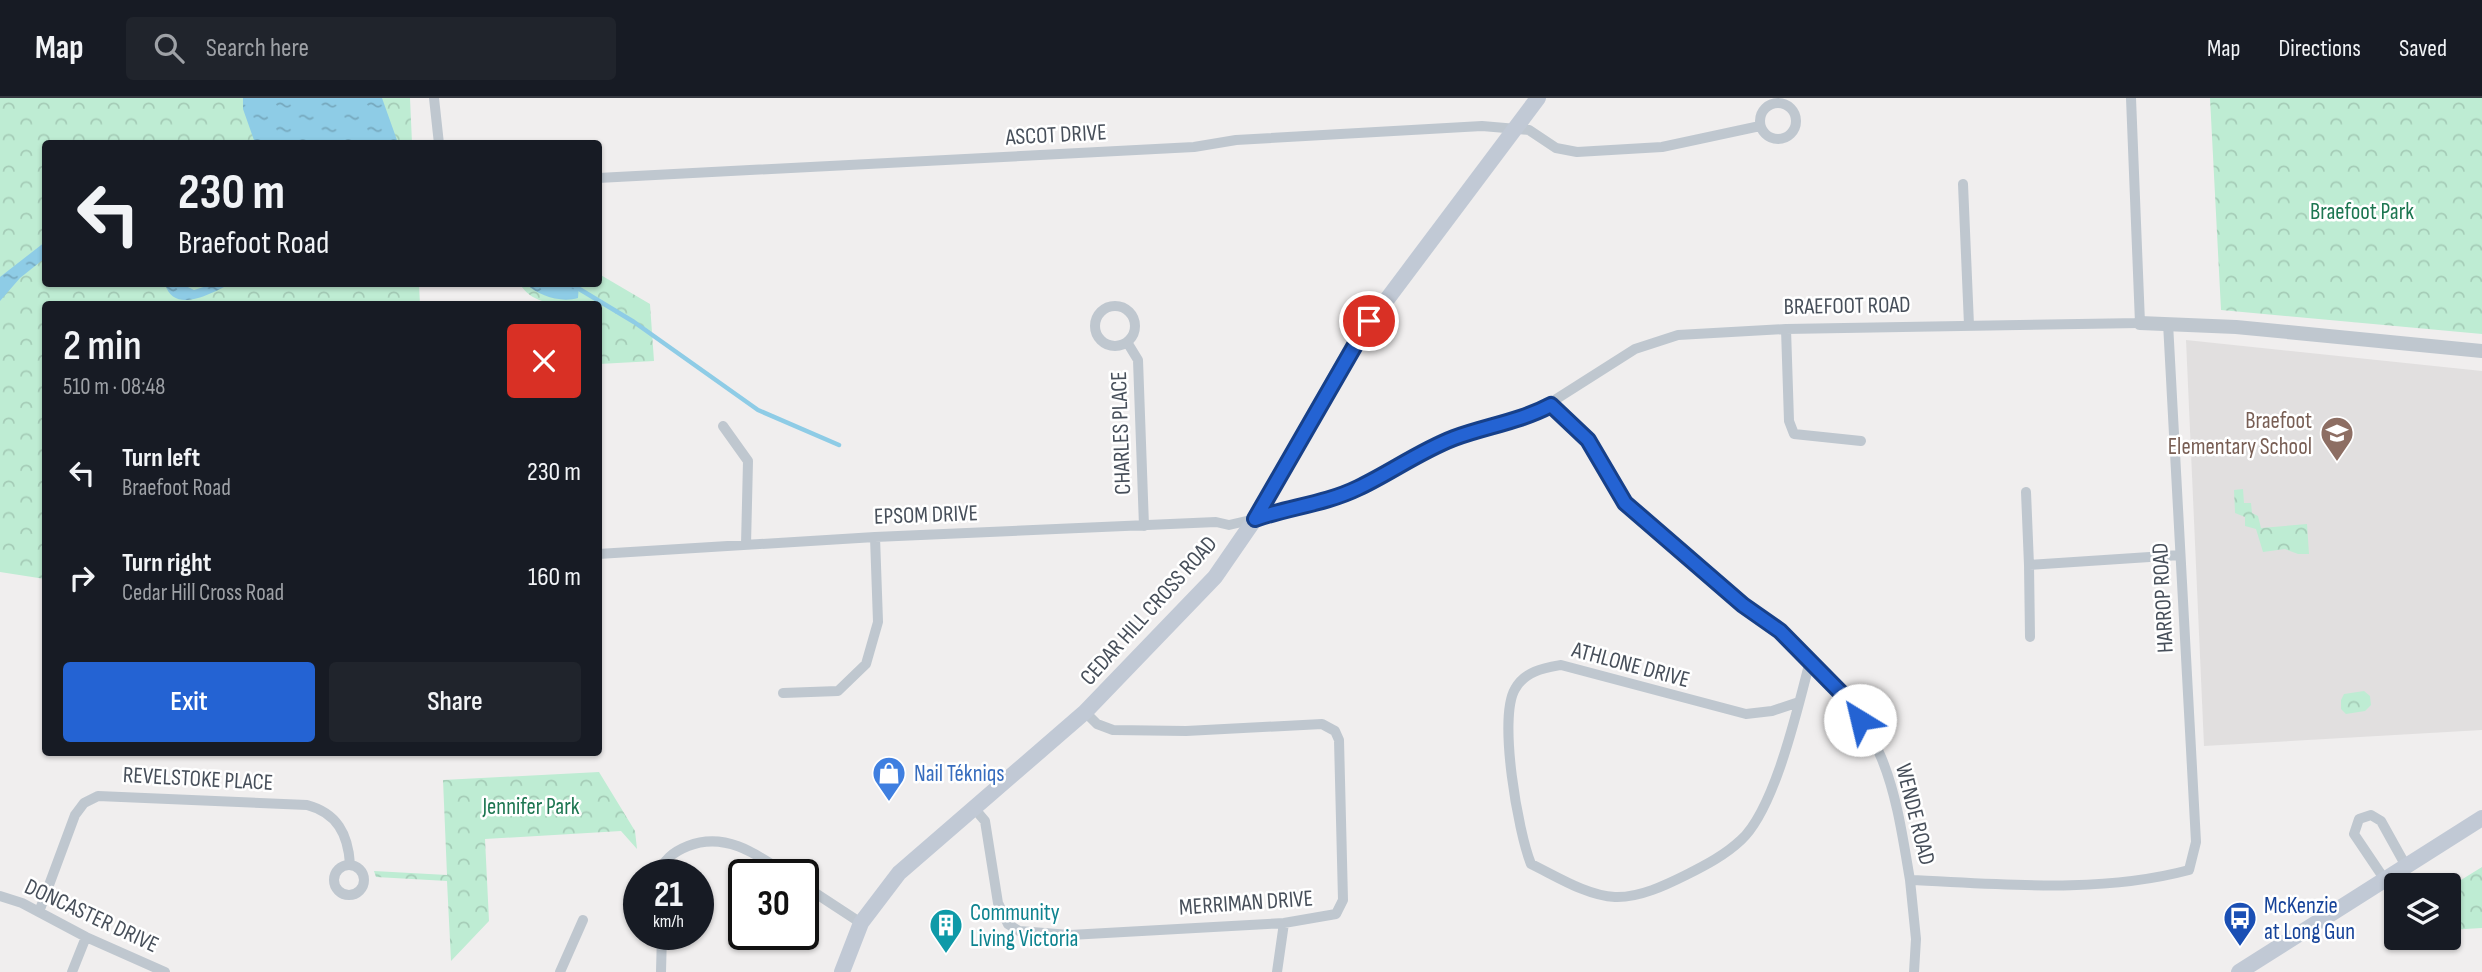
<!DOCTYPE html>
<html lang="en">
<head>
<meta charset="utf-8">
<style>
  :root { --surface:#171b24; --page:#20242c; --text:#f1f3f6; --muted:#9ea1a6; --line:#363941; --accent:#2463d3 }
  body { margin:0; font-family:"Sofia Sans Condensed",sans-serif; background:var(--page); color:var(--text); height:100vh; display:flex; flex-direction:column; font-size:26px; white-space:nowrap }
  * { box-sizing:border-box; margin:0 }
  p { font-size:23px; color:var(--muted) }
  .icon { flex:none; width:38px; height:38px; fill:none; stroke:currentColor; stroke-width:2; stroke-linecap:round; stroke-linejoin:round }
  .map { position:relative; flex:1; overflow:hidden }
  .side { position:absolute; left:42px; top:203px; width:560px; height:455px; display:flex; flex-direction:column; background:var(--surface); border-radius:7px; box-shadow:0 2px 5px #0004 }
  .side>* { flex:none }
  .hud { position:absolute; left:42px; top:42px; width:560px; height:147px; border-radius:7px; box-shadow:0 2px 5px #0004; background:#171b24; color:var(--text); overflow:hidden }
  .fabs { position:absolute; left:2384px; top:775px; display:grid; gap:14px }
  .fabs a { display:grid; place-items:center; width:77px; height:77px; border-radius:7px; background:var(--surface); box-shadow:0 2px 5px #0004; font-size:35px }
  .speed { position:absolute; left:623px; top:761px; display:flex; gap:14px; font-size:35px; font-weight:700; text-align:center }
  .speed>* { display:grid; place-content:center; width:91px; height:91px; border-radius:50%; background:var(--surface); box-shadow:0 2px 5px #0004; line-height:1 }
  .speed small { font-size:18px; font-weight:400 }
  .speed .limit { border:4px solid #111; border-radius:10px; background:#fff; color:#111 }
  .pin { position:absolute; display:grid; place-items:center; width:60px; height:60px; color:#fff; margin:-30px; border:4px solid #fff; border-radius:50%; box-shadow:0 2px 7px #0007 }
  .me { position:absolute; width:77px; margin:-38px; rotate:324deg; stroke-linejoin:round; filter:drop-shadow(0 0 5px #0008) }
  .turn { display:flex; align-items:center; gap:24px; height:147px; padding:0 21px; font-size:32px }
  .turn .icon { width:91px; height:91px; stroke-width:2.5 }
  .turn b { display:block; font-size:49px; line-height:60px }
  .round { display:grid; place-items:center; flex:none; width:74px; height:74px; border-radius:7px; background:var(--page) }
  .head { display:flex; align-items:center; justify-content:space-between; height:119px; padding:0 21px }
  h1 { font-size:42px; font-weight:600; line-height:52px }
  .primary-button { display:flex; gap:14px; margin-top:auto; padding:14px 21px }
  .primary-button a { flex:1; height:80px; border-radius:7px; background:var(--accent); color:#fff; font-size:28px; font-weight:600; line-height:80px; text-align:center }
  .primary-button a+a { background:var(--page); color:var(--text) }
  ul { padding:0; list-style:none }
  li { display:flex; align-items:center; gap:21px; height:105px; padding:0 21px }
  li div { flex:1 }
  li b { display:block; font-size:26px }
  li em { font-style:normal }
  header { display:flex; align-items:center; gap:42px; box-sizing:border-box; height:98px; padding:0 35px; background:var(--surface); border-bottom:2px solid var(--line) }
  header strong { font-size:33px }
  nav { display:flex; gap:38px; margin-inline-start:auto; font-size:24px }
  .search { width:490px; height:63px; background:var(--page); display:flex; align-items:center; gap:18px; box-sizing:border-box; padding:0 24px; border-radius:7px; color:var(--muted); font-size:26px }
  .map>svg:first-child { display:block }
  .education { fill:#e1dfdf }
  .forest { fill:url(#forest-crowns) }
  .water { fill:url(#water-ripples) }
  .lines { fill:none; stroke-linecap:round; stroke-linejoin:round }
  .stream { stroke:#8ecce6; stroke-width:4.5 }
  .minor { stroke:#bfc7cf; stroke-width:10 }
  .tertiary { stroke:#bfc7cf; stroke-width:14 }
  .secondary { stroke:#c1c9d5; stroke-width:16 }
  .route-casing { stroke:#174089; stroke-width:18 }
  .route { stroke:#2463d3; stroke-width:12 }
  .labels { text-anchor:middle; stroke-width:5; stroke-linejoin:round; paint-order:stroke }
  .street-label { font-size:23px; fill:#474f5a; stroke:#fff }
  .park-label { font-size:23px; fill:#1d7651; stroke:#fff }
  .education-label { font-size:23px; fill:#785e54; stroke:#fff; text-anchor:end }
  .shop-label { font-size:23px; fill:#366cbe; stroke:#fff; text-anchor:start }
  .transit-label { font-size:23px; fill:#164399; stroke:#fff; text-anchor:start }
  .culture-label { font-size:23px; fill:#0d838f; stroke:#fff; text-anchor:start }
</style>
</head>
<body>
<header>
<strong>Map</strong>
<div class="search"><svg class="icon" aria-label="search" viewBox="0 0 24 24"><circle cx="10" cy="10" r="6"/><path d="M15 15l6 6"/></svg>Search here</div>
<nav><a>Map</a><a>Directions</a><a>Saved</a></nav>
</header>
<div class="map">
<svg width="2482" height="874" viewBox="0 0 2482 874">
  <defs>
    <pattern id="forest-crowns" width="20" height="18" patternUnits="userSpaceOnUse" patternTransform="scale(1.75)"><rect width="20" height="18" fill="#beecd3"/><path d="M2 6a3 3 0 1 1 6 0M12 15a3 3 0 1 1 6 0" fill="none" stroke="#a5ccb7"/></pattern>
    <pattern id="water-ripples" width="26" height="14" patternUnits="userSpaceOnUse" patternTransform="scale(1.75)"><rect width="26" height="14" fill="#8ecce6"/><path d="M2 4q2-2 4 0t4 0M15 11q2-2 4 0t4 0" fill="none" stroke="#76a8bd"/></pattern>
  </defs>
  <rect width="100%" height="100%" fill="#f0eeee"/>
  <path class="education" d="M 2186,242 L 2482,273 L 2482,632 L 2204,648 Z"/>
  <path class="forest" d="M 0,0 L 410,0 L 412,45 L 46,46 L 46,186 L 419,186 L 420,206 L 46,206 L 45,481 L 0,474 Z
    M 2210,0 L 2482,0 L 2482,236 L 2221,212 Z
    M 599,176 L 650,206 L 654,263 L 599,266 L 598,206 C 573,206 535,212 520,186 L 598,186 Z
    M 2243,391 L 2244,405 L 2251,405 L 2252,415 L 2258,418 L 2261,430 L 2307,426 L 2309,456 L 2298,456 L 2285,451 L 2263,454 L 2256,431 L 2245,428 L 2245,419 L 2235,415 L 2234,392 Z
    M 2364,593 L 2370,598 L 2371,607 L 2365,613 L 2346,616 L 2341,611 L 2341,602 L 2344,596 Z
    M 599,674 L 635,733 L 637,751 L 621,733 L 485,741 L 489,823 L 451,863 L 447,783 L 376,779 L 374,773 L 447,777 L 443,682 Z
    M 2482,769 L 2482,830 L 2448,832 L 2448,790 Z"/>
  <path class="water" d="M 243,0 L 382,0 L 398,45 L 255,45 L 243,11 Z
    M 45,144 L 45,160 L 20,180 L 0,203 L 0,179 Z
    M 165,186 L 182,186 L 194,192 L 213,186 L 230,186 C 212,195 174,217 165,186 Z
    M 526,186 L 579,186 L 578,200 C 561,205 539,198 526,186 Z"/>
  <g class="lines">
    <path class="stream" d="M 571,186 L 634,224 L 758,312 L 839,347"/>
    <path class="minor" d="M 434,0 L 439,46
      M1760 23a18 18 0 1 1 36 0a18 18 0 1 1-36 0Z
      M 598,80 L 1194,49 L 1236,42 L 1482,28 L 1529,32 L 1556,50 L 1577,54 L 1662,49 L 1760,28
      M 1963,86 L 1969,227
      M1095 228a20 20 0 1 1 40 0a20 20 0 1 1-40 0Z
      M 1786,231 L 1789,323 L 1794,336 L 1861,343
      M 1127,244 L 1138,262 L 1144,428
      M 1551,307 C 1563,319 1579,330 1589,343 C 1603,363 1610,390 1627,407 C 1707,490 1835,548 1881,659 C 1897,697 1903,741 1910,782 C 2002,786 2099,796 2189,772 L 2196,744 L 2168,225
      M 723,328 L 748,363 L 746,447
      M 2026,394 L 2029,467 L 2180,457
      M 598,456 L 875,439 L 1216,424 L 1229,427 L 1255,421 L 1285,410 L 1328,402 L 1358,390 L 1454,340 L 1528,319 L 1635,251 L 1678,237 L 1786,231 L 2140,225 L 2131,0
      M 2029,467 L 2030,539
      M 783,595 L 838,593 L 866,566 L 878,524 L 875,439
      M 1799,604 L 1772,613 L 1746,616 L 1561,567 C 1544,570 1525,573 1515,591 C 1498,620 1518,734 1531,766 C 1556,778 1587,798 1615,799 C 1639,800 1666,787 1686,777 C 1706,767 1725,757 1741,742 C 1775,711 1798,609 1810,563
      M 974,710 L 985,723 L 998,805 L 1008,826 L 1019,833 L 1070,837 L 1284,825 L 1336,816 L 1343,802 L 1339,642 L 1335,633 L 1322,626 L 1186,633 L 1113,632 L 1097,626 L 1085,614
      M334 782a15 15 0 1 1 30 0a15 15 0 1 1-30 0Z
      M 658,777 C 663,762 673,754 688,748 C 726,733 758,757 788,777
      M 1910,782 L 1916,841 L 1914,874
      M 2385,782 L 2354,736 L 2359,721 L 2371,717 L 2381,723 L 2406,768
      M 803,787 L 861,825
      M 0,798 L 22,805 L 86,839 L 165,874
      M 39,814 L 75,717 L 84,705 L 98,698 L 307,707 C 337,715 348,736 350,766
      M 72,874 L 86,839
      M 560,874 L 583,822
      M 661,874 L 662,836
      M 1277,874 L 1284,825"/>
    <path class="tertiary" d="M 2140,225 L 2236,229 L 2482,253"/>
    <path class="secondary" d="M 842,874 L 861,825 L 899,775 L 1085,614 L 1215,479 L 1255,421 L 1358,240 L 1538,0
      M 2239,874 L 2482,720"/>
  </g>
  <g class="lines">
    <defs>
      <path id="route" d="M 1369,223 L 1255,421 C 1289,409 1325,406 1358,390 C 1390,375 1420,353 1454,340 C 1486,328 1519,324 1551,307 L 1588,342 L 1625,405 L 1743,507 L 1780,533 L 1850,604 L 1860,622"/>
    </defs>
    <use href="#route" class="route-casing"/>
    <use href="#route" class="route"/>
  </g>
  <defs>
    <symbol id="school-pin" viewBox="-11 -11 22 30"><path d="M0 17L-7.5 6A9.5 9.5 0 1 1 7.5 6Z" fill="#8d6e63" stroke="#fff"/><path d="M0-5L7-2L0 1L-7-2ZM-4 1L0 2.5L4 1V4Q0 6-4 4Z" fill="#fff"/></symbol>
    <symbol id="shop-pin" viewBox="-11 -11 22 30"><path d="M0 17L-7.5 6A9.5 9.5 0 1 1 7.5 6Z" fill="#3f7fe0" stroke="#fff"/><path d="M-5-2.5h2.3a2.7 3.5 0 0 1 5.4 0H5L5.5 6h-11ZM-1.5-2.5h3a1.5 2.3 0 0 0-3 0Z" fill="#fff"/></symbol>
    <symbol id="bus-pin" viewBox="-11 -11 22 30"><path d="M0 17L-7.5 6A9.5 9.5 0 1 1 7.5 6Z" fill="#1a4fb4" stroke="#fff"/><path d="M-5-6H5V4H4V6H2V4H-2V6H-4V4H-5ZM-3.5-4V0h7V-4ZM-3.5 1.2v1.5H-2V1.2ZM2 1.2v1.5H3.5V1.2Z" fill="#fff"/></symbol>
    <symbol id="building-pin" viewBox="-11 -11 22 30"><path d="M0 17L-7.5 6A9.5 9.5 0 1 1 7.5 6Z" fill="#0f9aa8" stroke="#fff"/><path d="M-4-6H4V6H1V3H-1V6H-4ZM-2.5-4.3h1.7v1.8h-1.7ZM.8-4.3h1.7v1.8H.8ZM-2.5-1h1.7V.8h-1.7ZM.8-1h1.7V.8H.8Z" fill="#fff"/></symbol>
  </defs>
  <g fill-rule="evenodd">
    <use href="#school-pin" x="2318" y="316" width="38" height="52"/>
    <use href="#shop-pin" x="870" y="656" width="38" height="52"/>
    <use href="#bus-pin" x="2221" y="801" width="38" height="52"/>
    <use href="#building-pin" x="927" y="808" width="38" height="52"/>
  </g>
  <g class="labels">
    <g class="street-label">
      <text transform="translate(1056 36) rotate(-3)" y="8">ASCOT DRIVE</text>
      <text transform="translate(1847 207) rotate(-1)" y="8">BRAEFOOT ROAD</text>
      <text transform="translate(1120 335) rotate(-92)" y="8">CHARLES PLACE</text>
      <text transform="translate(926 416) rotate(-2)" y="8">EPSOM DRIVE</text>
      <text transform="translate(2162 500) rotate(-93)" y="8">HARROP ROAD</text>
      <text transform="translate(1148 512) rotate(-48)" y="8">CEDAR HILL CROSS ROAD</text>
      <text transform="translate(1631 566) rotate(15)" y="8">ATHLONE DRIVE</text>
      <text transform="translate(198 680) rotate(3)" y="8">REVELSTOKE PLACE</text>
      <text transform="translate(1916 716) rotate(76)" y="8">WENDE ROAD</text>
      <text transform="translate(1246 804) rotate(-4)" y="8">MERRIMAN DRIVE</text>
      <text transform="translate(92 817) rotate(25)" y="8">DONCASTER DRIVE</text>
    </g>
    <g class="park-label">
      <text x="2362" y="121">Braefoot Park</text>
      <text x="531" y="716">Jennifer Park</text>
    </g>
    <g class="education-label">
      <text x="2312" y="330">Braefoot<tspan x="2312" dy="26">Elementary School</tspan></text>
    </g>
    <g class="shop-label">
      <text x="914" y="683">Nail Tékniqs</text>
    </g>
    <g class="transit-label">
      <text x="2264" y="815">McKenzie<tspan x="2264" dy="26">at Long Gun</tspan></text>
    </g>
    <g class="culture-label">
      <text x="970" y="822">Community<tspan x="970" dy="26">Living Victoria</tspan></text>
    </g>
  </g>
</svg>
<div class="fabs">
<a><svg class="icon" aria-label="layers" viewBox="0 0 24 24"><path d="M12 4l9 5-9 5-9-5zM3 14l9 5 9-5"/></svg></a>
</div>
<div class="speed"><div>21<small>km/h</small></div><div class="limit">30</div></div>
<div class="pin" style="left:1369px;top:223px;background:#d93025"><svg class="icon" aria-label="arrive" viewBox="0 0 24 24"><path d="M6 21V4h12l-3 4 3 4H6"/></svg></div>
<svg class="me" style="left:1860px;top:622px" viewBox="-20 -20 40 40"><circle r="19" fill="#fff"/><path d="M0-13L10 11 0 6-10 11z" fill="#2463d3"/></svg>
<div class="hud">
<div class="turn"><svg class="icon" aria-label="left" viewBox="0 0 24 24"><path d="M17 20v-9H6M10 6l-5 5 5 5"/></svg><div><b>230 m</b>Braefoot Road</div></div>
</div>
<section class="side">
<div class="head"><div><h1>2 min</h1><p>510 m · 08:48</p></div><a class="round" style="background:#d93025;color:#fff"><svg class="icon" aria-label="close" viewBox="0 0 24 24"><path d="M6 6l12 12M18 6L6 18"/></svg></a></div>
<ul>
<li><svg class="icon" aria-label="left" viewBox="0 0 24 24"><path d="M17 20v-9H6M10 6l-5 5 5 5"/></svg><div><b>Turn left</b><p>Braefoot Road</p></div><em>230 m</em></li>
<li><svg class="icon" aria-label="right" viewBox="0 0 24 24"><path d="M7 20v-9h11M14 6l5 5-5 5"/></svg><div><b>Turn right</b><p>Cedar Hill Cross Road</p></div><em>160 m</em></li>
</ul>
<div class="primary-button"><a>Exit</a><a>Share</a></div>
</section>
</div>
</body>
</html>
